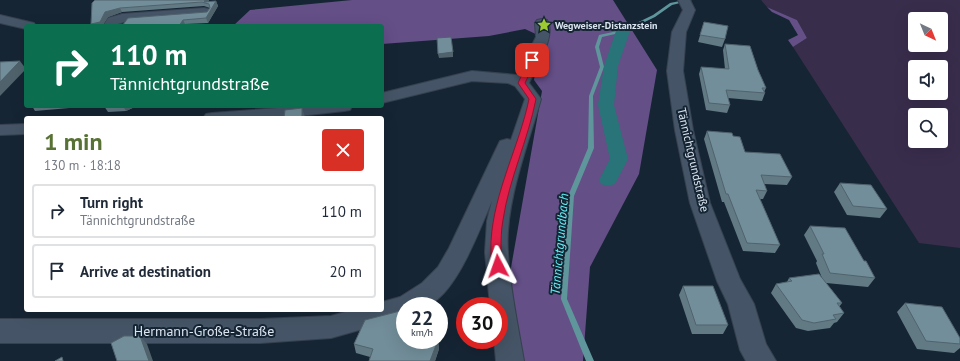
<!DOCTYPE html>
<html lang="en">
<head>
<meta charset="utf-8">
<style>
  :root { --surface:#fff; --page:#f6f6f7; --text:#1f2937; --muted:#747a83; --line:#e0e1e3; --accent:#587134 }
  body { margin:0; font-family:"PT Sans",sans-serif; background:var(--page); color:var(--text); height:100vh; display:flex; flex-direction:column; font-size:15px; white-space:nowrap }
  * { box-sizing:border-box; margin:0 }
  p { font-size:13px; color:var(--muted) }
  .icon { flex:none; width:22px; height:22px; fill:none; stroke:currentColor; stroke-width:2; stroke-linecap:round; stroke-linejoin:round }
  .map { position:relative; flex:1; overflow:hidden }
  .panel { position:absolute; left:24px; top:116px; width:360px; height:196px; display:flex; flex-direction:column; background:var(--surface); border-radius:4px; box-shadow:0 4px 16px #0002 }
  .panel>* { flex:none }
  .top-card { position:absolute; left:24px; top:24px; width:360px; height:84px; border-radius:4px; box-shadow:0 4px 16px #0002; background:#0b6e4f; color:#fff; overflow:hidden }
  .needle { width:26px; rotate:137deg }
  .buttons { position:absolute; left:908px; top:12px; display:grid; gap:8px }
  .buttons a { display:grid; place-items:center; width:40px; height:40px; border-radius:4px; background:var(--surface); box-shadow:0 4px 16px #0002; font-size:20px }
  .speed { position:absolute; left:396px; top:297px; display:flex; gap:8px; font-size:20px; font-weight:700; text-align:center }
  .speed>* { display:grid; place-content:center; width:52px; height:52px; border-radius:50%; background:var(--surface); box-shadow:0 4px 16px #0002; line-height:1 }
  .speed small { font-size:10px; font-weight:400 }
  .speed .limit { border:6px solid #d22; background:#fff; color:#111 }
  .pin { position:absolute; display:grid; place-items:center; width:34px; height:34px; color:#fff; margin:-17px; border-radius:8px; box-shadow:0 2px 6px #0006 }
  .me { position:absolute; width:44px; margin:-22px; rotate:356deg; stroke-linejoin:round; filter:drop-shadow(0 0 3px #0008) }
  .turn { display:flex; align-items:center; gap:14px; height:84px; padding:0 20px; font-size:18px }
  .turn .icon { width:52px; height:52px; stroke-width:2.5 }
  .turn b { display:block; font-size:28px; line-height:34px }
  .round { display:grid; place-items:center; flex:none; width:42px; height:42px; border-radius:4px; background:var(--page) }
  .headline { display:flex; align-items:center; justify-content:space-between; height:68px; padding:0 20px }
  h1 { font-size:24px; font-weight:800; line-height:30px; color:var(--accent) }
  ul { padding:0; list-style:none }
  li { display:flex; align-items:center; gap:12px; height:54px; margin:0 8px 6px; padding:0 12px; border:2px solid var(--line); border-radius:4px }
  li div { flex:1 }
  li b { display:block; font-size:15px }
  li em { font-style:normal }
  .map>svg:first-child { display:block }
  .green { fill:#392d4c; fill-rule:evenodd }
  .forest { fill:#644f87 }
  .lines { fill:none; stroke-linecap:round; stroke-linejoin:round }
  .stream { fill:#5e969c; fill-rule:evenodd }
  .canal { fill:#297478; fill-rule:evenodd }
  .minor-casing { stroke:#36414f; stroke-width:2 }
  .minor { fill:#455567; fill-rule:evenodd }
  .wall { fill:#627a84 }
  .shaded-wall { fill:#50636c }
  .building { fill:#728e9a; stroke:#50636c }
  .route { fill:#e11d48; stroke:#92132f }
  .labels { text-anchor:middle; stroke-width:4; stroke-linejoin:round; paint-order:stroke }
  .far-poi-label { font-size:10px; font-weight:bold; fill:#dbe5f0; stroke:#162534; text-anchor:start }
  .street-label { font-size:12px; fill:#dbe5f0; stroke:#162534 }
  .water-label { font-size:13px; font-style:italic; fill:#64f0f7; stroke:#162534 }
  .near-street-label { font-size:14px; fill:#dbe5f0; stroke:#162534 }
</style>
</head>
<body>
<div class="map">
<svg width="960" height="361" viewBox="0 0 960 361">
  <rect width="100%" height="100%" fill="#162534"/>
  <path class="green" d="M 761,0 L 960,0 L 960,248 L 919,243 L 793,47 L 807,38 L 797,20 L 767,7 ZM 915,19 L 941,19 L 941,45 L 915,45 ZM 915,67 L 941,67 L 941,93 L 915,93 ZM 915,115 L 941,115 L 941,141 L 915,141 Z"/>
  <path class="forest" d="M 352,0 L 613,0 L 657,70 L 639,174 L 590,267 L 583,361 L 521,361 L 509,279 L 542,91 L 534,80 L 540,36 L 525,29 L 489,36 L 382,44 L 382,26 L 233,26 L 250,10 Z
    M 767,7 L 797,20 L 807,38 L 793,47 L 788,40 L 798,35 L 789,20 L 772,12 Z"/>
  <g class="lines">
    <path class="stream" d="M 685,0 L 692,0 L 672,5 L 655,17 L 624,32 L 602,37 L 599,47 L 604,67 L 593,96 L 594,148 L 574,196 L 567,299 L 594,361 L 586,361 L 561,299 L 568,196 L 588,148 L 589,96 L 600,67 L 595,47 L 599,35 L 622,30 L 653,15 L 670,3 Z"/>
    <path class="canal" d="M 623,27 L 628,28 L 630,31 L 618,66 L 614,105 L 628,159 L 615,184 L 608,186 L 601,184 L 599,180 L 610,159 L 598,105 L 604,66 L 616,31 L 618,28 Z"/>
    <defs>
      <path id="minor" d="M 678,0 L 690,0 L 695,10 L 686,32 L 683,71 L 693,130 L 710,203 L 740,279 L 754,304 L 766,344 L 776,361 L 746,361 L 740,350 L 728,304 L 717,281 L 690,203 L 675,130 L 667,71 L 672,32 L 683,10 Z
        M 204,8 L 209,9 L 210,12 L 209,15 L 124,22 L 118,24 L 117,26 L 103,26 L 108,18 L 122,14 Z
        M 0,15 L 34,23 L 36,26 L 26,26 L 26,29 L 0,23 Z
        M 542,19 L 547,20 C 557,35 536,68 529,83 L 541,99 C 528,145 504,205 508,253 C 510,289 518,325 524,361 L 496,361 L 494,340 L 499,340 L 499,306 L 490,306 L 485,252 L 487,221 L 492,201 C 480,228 456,296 426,306 C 421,308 411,306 405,306 L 405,317 L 331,338 L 260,343 L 0,343 L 0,319 L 260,319 L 331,316 L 352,310 L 382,310 L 382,302 L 400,297 L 422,283 L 438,267 L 449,248 L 498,145 L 500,141 L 507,139 L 511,140 L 525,99 L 515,86 L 508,83 L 472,81 L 382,103 L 382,93 L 472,71 L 517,75 L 536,37 L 535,23 L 537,20 Z
        M 305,106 L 352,106 L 350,110 L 344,111 L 282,118 L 203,118 L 206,114 L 212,113 Z
        M 26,124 L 26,134 L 0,135 L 0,125 Z"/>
    </defs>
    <use href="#minor" class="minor-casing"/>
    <use href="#minor" class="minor"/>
  </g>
  <path class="wall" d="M 95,0 L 209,0 L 208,2 L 216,1 L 218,6 L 208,23 L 185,24 L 184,26 L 122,26 L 207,12 L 210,8 L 204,6 L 122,12 L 108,17 L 102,26 L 92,26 L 91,24 Z
    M 704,22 L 725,39 L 722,47 L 698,42 Z
    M 725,44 L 758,70 L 766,88 L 764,92 L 765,93 L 762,101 L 728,98 L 730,105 L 727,113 L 706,110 L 699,74 L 701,67 L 725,69 L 723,50 Z
    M 32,106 L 81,106 L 81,107 L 35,111 Z
    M 104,106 L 137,106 L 126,111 L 108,112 Z
    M 707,131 L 733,136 L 745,152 L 792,177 L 787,185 L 764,184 L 767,191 L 763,199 L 760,199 L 780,245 L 775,253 L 743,251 L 724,202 L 722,202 L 704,139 Z
    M 840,183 L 887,209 L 880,218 L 847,215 L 834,192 Z
    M 810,226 L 864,261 L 875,278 L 868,287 L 826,283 L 842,303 L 839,307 L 844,313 L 837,322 L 834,323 L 830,328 L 808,331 L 796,328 L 771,293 L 776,284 L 787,282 L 789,278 L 822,278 L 816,263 L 817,261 L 804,235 Z
    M 683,286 L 728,325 L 723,334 L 692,334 L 679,295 Z
    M 416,300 L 416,306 L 405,306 L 405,340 L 438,340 L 439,349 L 435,361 L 369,361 L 370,357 L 356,353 L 354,344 L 365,320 L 404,310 L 405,304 Z
    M 905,303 L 960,338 L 960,348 L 954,353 L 917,349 L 897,312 Z"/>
  <path class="shaded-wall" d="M 205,0 L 209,0 L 207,4 L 204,3 Z
    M 216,1 L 218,6 L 208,23 L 206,18 Z
    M 120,8 L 122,12 L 108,17 L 102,26 L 92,26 L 91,24 L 105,12 Z
    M 183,20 L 185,24 L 184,26 L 179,26 Z
    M 453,52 L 453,57 L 439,58 L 438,54 Z
    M 20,61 L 26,69 L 0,96 L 0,82 Z
    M 123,106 L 137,106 L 126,111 Z
    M 302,108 L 305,117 L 304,118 L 302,118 Z
    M 416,300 L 416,306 L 413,306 Z
    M 405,326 L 405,339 L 401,336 Z
    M 140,336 L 147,344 L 153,361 L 149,361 Z
    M 438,340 L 439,349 L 435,361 L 430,361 Z"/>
  <path class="building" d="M 95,0 L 205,0 L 204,2 L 216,1 L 206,18 L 183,20 L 179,26 L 122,26 L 128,18 L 207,12 L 210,8 L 209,4 L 202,2 L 120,8 L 105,12 L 100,22 L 91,24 L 92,3 Z
    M 704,22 L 728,26 L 725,39 L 700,35 Z
    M 451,37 L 453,52 L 438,54 L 437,38 Z
    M 725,44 L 750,46 L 758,70 L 766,88 L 762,88 L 765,93 L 726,90 L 730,105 L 709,103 L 701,67 L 729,69 Z
    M 20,61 L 0,82 L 0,62 Z
    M 302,108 L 302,118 L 284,118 L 285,110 Z
    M 707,131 L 732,133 L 733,136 L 740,137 L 745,152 L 780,154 L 792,177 L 761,175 L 767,191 L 756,190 L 780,245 L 747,243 L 728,194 L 726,194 Z
    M 840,183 L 871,185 L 887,209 L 853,206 Z
    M 810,226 L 845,228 L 864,261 L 866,261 L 875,278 L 830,273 L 822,254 L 824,254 Z
    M 819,274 L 842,303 L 837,303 L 844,313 L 833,315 L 836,319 L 814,323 L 802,320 L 776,284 L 792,281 L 789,278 Z
    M 683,286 L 713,286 L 728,325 L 696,325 Z
    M 416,300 L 413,306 L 405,306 L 405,326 L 401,336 L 405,336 L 405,340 L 438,340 L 430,361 L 369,361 L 373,349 L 354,344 L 365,320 L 404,310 L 405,304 Z
    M 905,303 L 942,307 L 960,338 L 960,344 L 926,341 Z
    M 124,336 L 140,336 L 149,361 L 117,361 L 111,343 Z
    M 62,357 L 63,361 L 55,361 Z"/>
  <path class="route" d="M 532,58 L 536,60 L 525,83 L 536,99 C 528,140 509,179 503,220 C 501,230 501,241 501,251 C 502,257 505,263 502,269 L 498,270 L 494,269 C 490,261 491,250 491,241 C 494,191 519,147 529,99 L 518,83 L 529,60 Z"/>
  <defs>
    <symbol id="sight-bare" viewBox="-9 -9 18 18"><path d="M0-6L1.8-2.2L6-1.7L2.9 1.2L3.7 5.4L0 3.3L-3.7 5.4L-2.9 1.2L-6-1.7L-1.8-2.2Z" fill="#9dca30" stroke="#162534" stroke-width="2.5" paint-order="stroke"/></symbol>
  </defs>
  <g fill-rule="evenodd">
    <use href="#sight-bare" x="534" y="15" width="20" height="20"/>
  </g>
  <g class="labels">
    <g class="far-poi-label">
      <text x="555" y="29">Wegweiser-Distanzstein</text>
    </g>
    <g class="street-label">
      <text transform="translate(693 160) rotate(77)" y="4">Tännichtgrundstraße</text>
    </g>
    <g class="water-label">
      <text transform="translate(559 244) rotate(-85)" y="5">Tännichtgrundbach</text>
    </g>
    <g class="near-street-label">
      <text x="204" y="336">Hermann-Große-Straße</text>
    </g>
  </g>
</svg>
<div class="buttons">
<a><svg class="needle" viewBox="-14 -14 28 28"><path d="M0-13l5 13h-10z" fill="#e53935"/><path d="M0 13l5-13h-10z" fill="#747a83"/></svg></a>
<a><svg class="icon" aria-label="sound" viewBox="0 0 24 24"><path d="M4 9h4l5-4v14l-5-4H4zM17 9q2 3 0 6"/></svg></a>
<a><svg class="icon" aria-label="search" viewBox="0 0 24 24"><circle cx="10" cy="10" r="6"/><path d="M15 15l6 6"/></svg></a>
</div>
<div class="speed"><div>22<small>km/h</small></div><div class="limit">30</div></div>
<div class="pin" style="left:532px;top:60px;background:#d93025"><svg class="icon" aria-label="arrive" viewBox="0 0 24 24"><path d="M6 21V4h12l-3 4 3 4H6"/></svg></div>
<svg class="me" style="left:498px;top:266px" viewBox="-20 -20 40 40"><path d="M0-17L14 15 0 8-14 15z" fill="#e11d48" stroke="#fff" stroke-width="4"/></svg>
<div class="top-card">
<div class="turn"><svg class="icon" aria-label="right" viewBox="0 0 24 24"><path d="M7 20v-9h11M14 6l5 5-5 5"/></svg><div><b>110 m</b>Tännichtgrundstraße</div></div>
</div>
<section class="panel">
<div class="headline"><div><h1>1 min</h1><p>130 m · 18:18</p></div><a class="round" style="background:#d93025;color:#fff"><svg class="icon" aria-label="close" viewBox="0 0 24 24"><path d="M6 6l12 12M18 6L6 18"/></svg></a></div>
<ul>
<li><svg class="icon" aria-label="right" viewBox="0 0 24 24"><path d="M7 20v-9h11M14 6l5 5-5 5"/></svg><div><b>Turn right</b><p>Tännichtgrundstraße</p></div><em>110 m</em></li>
<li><svg class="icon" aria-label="arrive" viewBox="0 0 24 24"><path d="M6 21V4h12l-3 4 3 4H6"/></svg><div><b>Arrive at destination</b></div><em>20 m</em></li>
</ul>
</section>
</div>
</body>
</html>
